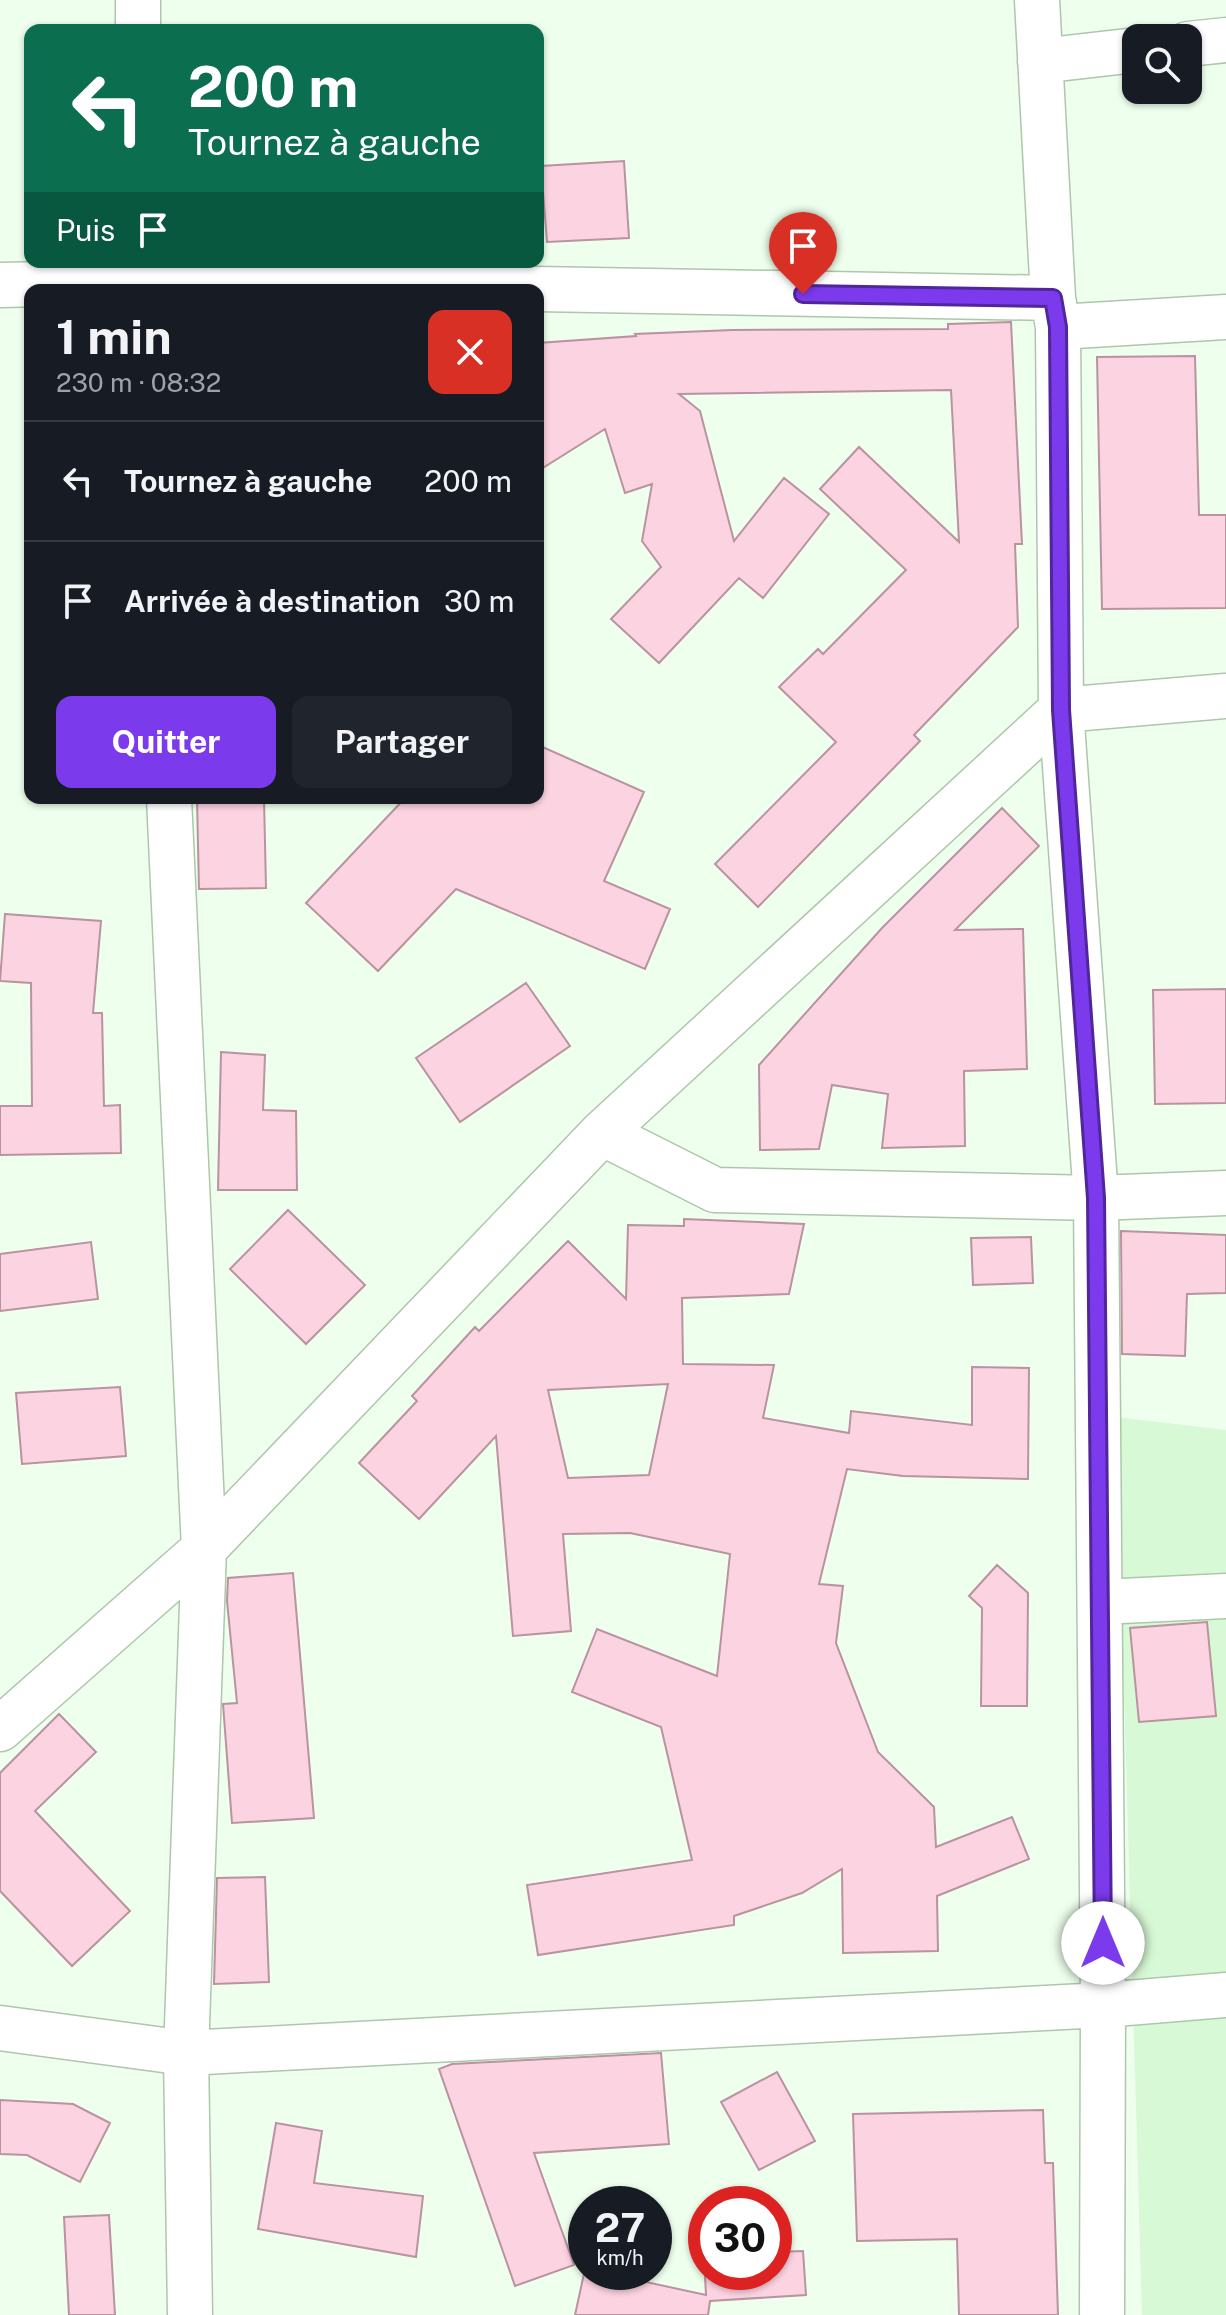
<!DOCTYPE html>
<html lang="fr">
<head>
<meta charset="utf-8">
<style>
  :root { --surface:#171b24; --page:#20242c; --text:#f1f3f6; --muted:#9ea1a6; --line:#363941; --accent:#7c3aed }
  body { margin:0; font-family:"Public Sans",sans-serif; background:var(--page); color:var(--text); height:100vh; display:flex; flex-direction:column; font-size:30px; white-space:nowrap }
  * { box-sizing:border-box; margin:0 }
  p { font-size:26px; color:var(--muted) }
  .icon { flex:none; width:44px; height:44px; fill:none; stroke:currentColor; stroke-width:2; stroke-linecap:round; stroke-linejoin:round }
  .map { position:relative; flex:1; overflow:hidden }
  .sheet { position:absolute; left:24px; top:284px; width:520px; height:520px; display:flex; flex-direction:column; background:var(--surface); border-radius:16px; box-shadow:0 2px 6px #0004 }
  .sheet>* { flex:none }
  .hud { position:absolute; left:24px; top:24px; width:520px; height:244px; border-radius:16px; box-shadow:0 2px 6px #0004; background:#0b6e4f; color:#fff; overflow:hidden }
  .buttons { position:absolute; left:1122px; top:24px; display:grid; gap:16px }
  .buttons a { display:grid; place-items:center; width:80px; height:80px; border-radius:16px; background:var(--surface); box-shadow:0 2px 6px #0004; font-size:40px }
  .speed { position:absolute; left:568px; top:2186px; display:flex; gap:16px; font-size:40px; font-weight:700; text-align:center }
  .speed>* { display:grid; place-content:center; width:104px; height:104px; border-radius:50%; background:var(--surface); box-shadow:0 2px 6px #0004; line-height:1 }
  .speed small { font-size:20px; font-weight:400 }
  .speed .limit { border:12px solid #d22; background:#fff; color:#111 }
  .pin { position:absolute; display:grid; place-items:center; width:68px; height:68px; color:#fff; margin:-82px -34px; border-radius:50% 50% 50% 0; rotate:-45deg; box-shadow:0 0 8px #0007 }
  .pin .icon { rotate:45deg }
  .me { position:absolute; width:88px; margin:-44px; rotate:0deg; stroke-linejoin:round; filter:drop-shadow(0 0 6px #0008) }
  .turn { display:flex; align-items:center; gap:28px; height:168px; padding:0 32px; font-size:36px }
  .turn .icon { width:104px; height:104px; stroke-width:2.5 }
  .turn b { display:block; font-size:56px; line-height:68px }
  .then { display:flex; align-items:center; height:76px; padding:0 32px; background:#0003; gap:16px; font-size:30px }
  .round { display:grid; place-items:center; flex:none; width:84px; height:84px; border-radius:16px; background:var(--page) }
  .summary { display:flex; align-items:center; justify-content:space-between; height:136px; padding:0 32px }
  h1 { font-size:48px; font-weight:700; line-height:60px }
  .button { display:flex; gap:16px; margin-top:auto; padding:16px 32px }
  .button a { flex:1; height:92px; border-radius:16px; background:var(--accent); color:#fff; font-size:32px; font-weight:700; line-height:92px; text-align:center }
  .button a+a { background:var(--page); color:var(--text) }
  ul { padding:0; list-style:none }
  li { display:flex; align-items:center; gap:24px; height:120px; padding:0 32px; border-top:2px solid var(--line) }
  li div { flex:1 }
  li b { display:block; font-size:30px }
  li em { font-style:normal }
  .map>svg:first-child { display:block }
  .built { fill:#d8f9d6 }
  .building { fill:#fcd3e0; stroke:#b9939f; stroke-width:2; fill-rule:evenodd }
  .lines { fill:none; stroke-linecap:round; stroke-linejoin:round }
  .street-casing { stroke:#adc7ab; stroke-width:47 }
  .street { stroke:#fff; stroke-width:44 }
  .route-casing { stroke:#51269a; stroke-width:20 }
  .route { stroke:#7c3aed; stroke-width:14 }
</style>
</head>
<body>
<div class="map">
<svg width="1226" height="2315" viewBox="0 0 1226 2315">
  <rect width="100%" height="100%" fill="#eeffed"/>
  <path class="built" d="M 1116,1417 L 1226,1430 L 1226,2315 L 1142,2315 Z"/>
  <path class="building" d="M 624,161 L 629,238 L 547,242 L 541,166 Z
    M 1011,322 L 1022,544 L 1015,544 L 1018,627 L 914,735 L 920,741 L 758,907 L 715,864 L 836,742 L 779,687 L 818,649 L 823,654 L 906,570 L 820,489 L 859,447 L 959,542 L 951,390 L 679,394 L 700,411 L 734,541 L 784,478 L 829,514 L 763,598 L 739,578 L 659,663 L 611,619 L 661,567 L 642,541 L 652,484 L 625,493 L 605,429 L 538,471 L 538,343 L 636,336 L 635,334 L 732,330 L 948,329 L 948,324 Z
    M 1195,356 L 1199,515 L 1226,515 L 1226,608 L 1102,609 L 1097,357 Z
    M 538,745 L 644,792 L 604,881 L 670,909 L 645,969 L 456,889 L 378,971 L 306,903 L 405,798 L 538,798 Z
    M 264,798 L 266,888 L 199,889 L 197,799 Z
    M 1002,808 L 1039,846 L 955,930 L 1023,929 L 1027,1069 L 964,1071 L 965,1146 L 882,1148 L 888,1094 L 832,1085 L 819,1149 L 760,1150 L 759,1065 L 882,928 Z
    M 5,914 L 101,921 L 93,1013 L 102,1013 L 104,1106 L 120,1105 L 121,1153 L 0,1155 L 0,1106 L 32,1106 L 31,983 L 0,981 Z
    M 526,983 L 570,1046 L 460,1122 L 416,1058 Z
    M 1226,989 L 1226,1103 L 1155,1104 L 1153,990 Z
    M 221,1052 L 265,1055 L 263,1110 L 296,1111 L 297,1190 L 218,1190 Z
    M 288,1210 L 365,1285 L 306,1344 L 230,1269 Z
    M 684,1219 L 804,1224 L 789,1294 L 682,1298 L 683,1364 L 774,1365 L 763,1418 L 849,1433 L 851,1411 L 972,1425 L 972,1367 L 1029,1368 L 1028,1479 L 903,1476 L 847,1469 L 819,1584 L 843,1586 L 836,1643 L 878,1752 L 934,1807 L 936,1847 L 1012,1817 L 1029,1859 L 937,1896 L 938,1951 L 843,1953 L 842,1869 L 802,1893 L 734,1916 L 734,1925 L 538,1955 L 527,1885 L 692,1860 L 661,1727 L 572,1692 L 597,1629 L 717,1676 L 730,1554 L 630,1533 L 563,1534 L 571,1631 L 513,1636 L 496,1436 L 419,1519 L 359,1463 L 417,1401 L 412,1396 L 475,1327 L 479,1331 L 568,1241 L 626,1299 L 628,1225 L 684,1226 ZM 668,1384 L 649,1475 L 568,1478 L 548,1390 Z
    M 1121,1231 L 1226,1235 L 1226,1293 L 1187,1294 L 1185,1356 L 1122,1354 Z
    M 1031,1237 L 1033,1283 L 973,1285 L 971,1238 Z
    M 91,1242 L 98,1299 L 0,1311 L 0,1254 Z
    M 120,1387 L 126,1456 L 22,1464 L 16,1393 Z
    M 997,1565 L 1028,1593 L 1027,1706 L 981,1706 L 982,1608 L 969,1596 Z
    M 293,1573 L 314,1818 L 232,1823 L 223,1704 L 237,1703 L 227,1601 L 228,1578 Z
    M 1207,1622 L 1216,1716 L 1139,1722 L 1130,1628 Z
    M 59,1714 L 96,1752 L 35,1811 L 130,1911 L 72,1966 L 0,1891 L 0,1773 Z
    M 265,1877 L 269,1982 L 214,1984 L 217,1878 Z
    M 661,2053 L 669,2144 L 534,2153 L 574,2265 L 515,2286 L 439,2069 L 452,2064 Z
    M 777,2072 L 815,2141 L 759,2170 L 721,2102 Z
    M 0,2100 L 73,2104 L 110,2123 L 80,2182 L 27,2155 L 0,2154 Z
    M 1043,2110 L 1045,2163 L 1053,2163 L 1058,2315 L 959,2315 L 957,2239 L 857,2241 L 853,2114 Z
    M 276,2123 L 322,2131 L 314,2183 L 423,2196 L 416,2257 L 258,2229 Z
    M 109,2215 L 115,2315 L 69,2315 L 64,2217 Z
    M 803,2251 L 806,2295 L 710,2301 L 708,2315 L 575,2315 L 585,2269 L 586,2272 L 600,2272 L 706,2295 L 704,2257 L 706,2257 L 706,2272 L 774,2272 L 774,2252 Z"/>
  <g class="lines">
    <defs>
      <path id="street" d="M 138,0 L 138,30
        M 1037,0 L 1053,298 L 1058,327 L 1061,710 L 1096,1198 L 1103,2005 L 1102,2315
        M 1188,44 L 1226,40
        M 1040,61 L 1136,50
        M 0,285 L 144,282 L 1053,298
        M 1058,327 L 1226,317
        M 169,798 L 204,1549 L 186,2053 L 190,2315
        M 602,1133 L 715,1190 L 1096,1198 L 1226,1193
        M 1101,1602 L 1226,1596
        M 0,1729 L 204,1549 L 602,1133 L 1061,710 L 1226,696
        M 0,2028 L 186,2053 L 1103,2005 L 1226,1995"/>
    </defs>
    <use href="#street" class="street-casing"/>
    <use href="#street" class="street"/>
  </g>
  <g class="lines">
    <defs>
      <path id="route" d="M 803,294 L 1053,298 L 1058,327 L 1061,710 L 1096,1198 L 1103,1943"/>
    </defs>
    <use href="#route" class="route-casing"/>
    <use href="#route" class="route"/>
  </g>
</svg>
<div class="buttons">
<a><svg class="icon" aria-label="search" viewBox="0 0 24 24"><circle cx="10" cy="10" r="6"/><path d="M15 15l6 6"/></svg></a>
</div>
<div class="speed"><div>27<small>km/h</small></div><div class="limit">30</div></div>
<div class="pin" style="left:803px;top:294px;background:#d93025"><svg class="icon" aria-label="arrive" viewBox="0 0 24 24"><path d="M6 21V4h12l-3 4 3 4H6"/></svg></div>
<svg class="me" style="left:1103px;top:1943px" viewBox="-20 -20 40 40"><circle r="19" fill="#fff"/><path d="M0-13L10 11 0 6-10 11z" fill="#7c3aed"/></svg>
<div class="hud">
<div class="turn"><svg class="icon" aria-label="left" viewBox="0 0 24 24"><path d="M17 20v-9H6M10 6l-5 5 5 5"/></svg><div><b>200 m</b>Tournez à gauche</div></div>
<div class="then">Puis<svg class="icon" aria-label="arrive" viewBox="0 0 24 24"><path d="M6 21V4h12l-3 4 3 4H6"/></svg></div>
</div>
<section class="sheet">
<div class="summary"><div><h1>1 min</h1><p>230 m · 08:32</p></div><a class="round" style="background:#d93025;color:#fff"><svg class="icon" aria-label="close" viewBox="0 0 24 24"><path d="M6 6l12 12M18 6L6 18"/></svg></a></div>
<ul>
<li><svg class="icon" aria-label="left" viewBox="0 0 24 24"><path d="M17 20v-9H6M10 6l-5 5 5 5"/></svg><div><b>Tournez à gauche</b></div><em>200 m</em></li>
<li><svg class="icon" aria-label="arrive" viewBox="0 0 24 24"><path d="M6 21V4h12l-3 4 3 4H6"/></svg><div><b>Arrivée à destination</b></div><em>30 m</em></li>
</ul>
<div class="button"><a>Quitter</a><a>Partager</a></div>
</section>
</div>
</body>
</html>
